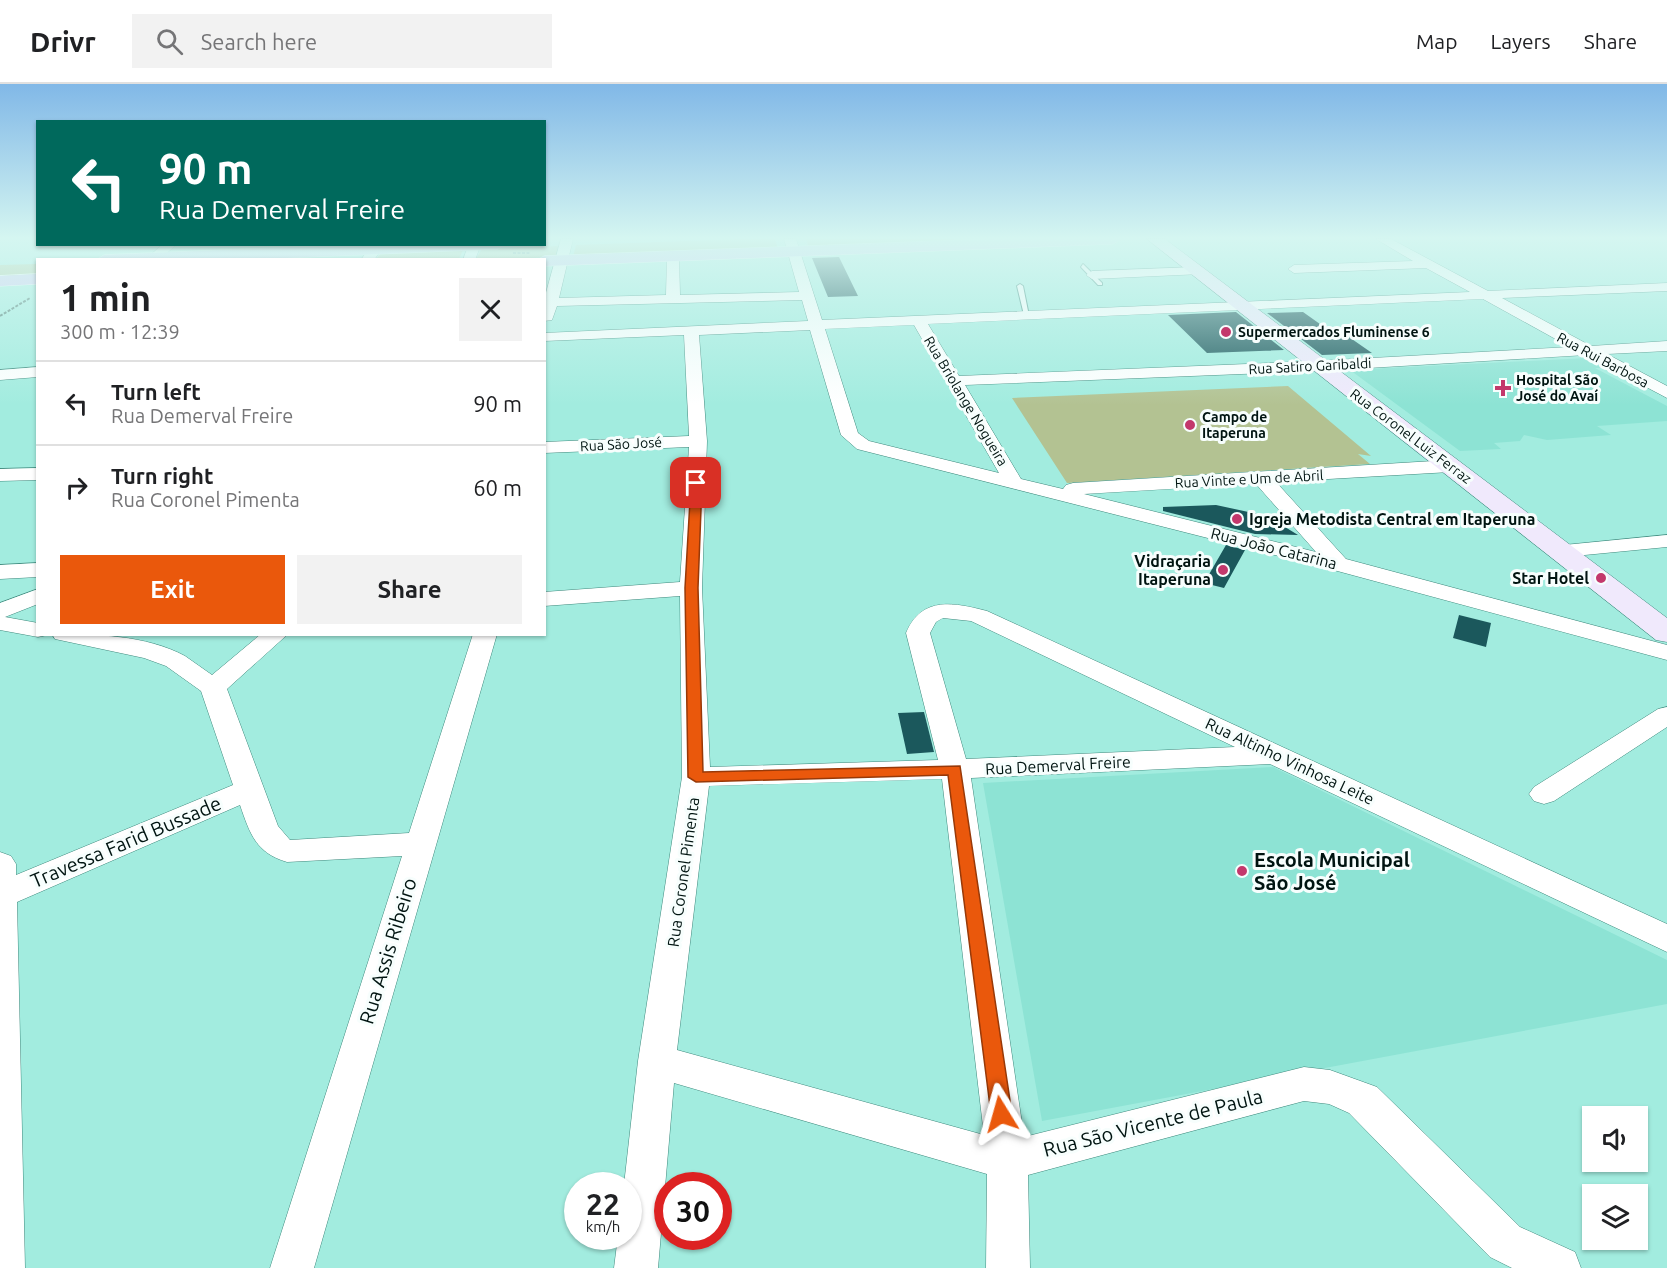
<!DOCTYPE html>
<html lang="en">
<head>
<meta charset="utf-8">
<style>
  :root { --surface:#fff; --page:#f2f2f2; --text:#202124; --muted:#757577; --line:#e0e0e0; --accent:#ea580c }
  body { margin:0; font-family:Ubuntu,sans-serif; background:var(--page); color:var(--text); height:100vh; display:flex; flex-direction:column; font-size:22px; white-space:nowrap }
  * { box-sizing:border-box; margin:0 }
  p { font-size:20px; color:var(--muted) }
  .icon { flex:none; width:33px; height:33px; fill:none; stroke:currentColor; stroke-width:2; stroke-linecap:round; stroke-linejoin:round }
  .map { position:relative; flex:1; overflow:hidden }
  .drawer { position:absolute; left:36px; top:174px; width:510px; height:378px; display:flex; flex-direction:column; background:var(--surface); border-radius:0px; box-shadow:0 2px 4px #0004 }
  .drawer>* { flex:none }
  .banner { position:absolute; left:36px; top:36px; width:510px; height:126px; border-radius:0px; box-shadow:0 2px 4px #0004; background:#00695c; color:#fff; overflow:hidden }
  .fabs { position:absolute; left:1582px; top:1022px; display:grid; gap:12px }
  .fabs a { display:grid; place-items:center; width:66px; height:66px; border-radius:0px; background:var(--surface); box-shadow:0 2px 4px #0004; font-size:30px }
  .speed { position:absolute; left:564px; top:1088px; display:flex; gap:12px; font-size:30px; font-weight:700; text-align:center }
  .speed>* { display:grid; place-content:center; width:78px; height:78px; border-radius:50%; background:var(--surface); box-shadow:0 2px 4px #0004; line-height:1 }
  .speed small { font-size:15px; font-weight:400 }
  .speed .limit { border:9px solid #d22; background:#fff; color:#111 }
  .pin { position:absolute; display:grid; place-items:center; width:51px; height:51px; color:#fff; margin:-26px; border-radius:12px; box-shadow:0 3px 9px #0006 }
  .me { position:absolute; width:66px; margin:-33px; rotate:352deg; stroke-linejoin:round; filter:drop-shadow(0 0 4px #0008) }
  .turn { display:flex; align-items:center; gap:21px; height:126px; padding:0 24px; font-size:27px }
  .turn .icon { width:78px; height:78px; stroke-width:2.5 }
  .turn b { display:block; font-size:42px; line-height:51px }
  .round { display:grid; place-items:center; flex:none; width:63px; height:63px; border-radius:0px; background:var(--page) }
  .headline { display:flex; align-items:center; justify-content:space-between; height:102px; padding:0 24px }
  h1 { font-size:36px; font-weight:600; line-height:45px }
  .action { display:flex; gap:12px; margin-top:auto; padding:12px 24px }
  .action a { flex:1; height:69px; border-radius:0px; background:var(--accent); color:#fff; font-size:24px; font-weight:600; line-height:69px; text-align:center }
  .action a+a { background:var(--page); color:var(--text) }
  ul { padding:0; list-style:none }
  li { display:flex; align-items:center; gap:18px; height:84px; padding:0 24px; border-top:2px solid var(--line) }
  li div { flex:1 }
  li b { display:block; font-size:22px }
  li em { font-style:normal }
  header { display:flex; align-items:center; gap:36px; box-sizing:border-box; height:84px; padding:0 30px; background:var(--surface); border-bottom:2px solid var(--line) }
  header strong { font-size:28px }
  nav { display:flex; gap:33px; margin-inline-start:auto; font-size:21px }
  .search { width:420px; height:54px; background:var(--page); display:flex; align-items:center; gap:15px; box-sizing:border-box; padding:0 21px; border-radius:0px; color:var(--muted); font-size:22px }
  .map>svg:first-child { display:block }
  .built { fill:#8de3d4 }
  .green { fill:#b3c292 }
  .building { fill:#1b585c }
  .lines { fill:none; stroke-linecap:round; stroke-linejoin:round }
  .service-casing { stroke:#3f897d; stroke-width:2 }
  .minor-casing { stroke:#3f897d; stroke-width:1 }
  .secondary-casing { stroke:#3f897d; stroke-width:1 }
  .trunk-casing { stroke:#fff; stroke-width:1 }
  .path { stroke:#4c7972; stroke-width:2; stroke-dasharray:3 1.5; stroke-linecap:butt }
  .service { fill:#fff; fill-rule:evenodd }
  .minor { fill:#fff; fill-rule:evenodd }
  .secondary { fill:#f0e9fc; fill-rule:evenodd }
  .trunk { fill:#d8c6f6; fill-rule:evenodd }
  .route { fill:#ea580c; stroke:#983908; stroke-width:1.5 }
  .poi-dot { fill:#c3386c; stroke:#f7fefd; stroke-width:2 }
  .labels { text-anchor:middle; stroke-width:6; stroke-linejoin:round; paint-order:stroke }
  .far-poi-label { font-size:14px; font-weight:bold; fill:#001411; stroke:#f7fefd; text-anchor:start }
  .far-street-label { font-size:14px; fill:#001411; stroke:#f7fefd }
  .poi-label { font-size:16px; font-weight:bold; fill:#001411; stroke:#f7fefd; text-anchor:end }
  .street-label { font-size:16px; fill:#001411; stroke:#f7fefd }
  .near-street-label { font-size:20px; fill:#001411; stroke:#f7fefd }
  .near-poi-label { font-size:20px; font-weight:bold; fill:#001411; stroke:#f7fefd; text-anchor:start }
</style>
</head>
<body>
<header>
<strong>Drivr</strong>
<div class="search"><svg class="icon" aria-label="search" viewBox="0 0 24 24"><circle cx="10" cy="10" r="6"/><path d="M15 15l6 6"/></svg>Search here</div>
<nav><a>Map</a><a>Layers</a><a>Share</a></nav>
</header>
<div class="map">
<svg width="1667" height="1184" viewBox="0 0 1667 1184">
  <rect width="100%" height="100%" fill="#a2ecdf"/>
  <path class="built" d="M 1587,274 L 1607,284 L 1595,284 L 1667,322 L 1667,337 L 1597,342 L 1611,351 L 1547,356 L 1524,351 L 1520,357 L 1494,359 L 1501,365 L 1460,367 L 1350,286 Z
    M 1273,683 L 1667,876 L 1667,920 L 1042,1037 L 983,699 Z"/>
  <path class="green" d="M 740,155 L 775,155 L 778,165 L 573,173 L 576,161 Z
    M 806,155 L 990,155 L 809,165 Z
    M 559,162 L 555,173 L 475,176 L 482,165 Z
    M 464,164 L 459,175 L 375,176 L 383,167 Z
    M 37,180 L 37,192 L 0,193 L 0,181 Z
    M 1288,302 L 1371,372 L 1358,370 L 1370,380 L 1067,399 L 1012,314 Z"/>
  <path class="building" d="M 839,173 L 858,212 L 828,213 L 812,174 Z
    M 1236,228 L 1284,266 L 1207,269 L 1168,231 Z
    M 1303,228 L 1327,245 L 1336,244 L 1372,269 L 1322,271 L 1267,229 Z
    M 1216,421 L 1267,432 L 1298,451 L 1255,450 L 1163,427 L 1163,423 Z
    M 1226,461 L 1245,466 L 1224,504 L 1204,499 Z
    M 1459,531 L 1491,539 L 1486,563 L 1453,554 Z
    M 924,628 L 934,668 L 907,670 L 898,629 Z"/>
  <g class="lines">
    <defs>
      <path id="service" d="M 1083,180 L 1102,199 L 1102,201 L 1098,201 L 1081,183 Z
        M 1020,200 L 1023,202 L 1029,232 L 1024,231 L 1017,202 Z"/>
      <path id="minor" d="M 561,155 L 573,155 L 559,214 L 666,211 L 667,173 L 673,169 L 679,173 L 680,211 L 799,208 L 784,155 L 796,155 L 822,236 L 1470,208 L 1426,184 L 1294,189 L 1288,185 L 1294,181 L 1413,177 L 1376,155 L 1391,155 L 1488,207 L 1667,199 L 1667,207 L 1502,214 L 1591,262 L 1667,257 L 1667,267 L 1607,270 L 1667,302 L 1667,314 L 1586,271 L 1318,287 L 965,301 L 1021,395 L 1063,405 L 1066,401 L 1073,399 L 1450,376 L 1457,378 L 1459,382 L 1457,386 L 1450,388 L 1276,398 L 1346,475 L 1667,561 L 1667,576 L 1330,485 L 857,365 L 841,351 L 810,246 L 699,251 L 707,357 L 702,504 L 710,683 L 938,676 L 906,549 C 922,511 955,519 987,527 L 1667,840 L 1667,868 L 1270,680 L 971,694 L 1024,1053 L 1304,983 L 1330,986 L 1377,1003 L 1520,1143 L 1575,1168 L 1581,1184 L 1512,1184 L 1490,1173 L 1349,1029 L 1329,1020 L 1304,1017 L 1028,1091 L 1030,1184 L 986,1184 L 987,1090 L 674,999 L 658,1184 L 614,1184 L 618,1152 L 628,1152 L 628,1101 L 624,1101 L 638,977 L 682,693 L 680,512 L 544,522 L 544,508 L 680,498 L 689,363 L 544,369 L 544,358 L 689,352 L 684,251 L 544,257 L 544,249 L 808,237 L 802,216 L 557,222 L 552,236 L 544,237 L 544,216 ZM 1483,215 L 1570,263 L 1318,277 L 959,292 L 928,240 ZM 914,241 L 999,389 L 869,357 L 858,349 L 825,245 ZM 1256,400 L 1316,468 L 1084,410 ZM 943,534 L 971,537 L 1235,663 L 966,675 L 930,549 L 936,538 ZM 942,695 L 984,1051 L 677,966 L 709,702 Z
        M 163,160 L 177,160 L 159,176 L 145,176 Z
        M 372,160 L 385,160 L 374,176 L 361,176 Z
        M 469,160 L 481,160 L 475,176 L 463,176 Z
        M 1196,183 L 1202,187 L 1201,190 L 1092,195 L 1086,191 L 1092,187 Z
        M 38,283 L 38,293 L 0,296 L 0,286 Z
        M 38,384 L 38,396 L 0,397 L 0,385 Z
        M 1667,451 L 1667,463 L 1564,473 L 1556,472 L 1553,467 L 1556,462 L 1564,461 Z
        M 38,479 L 38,493 L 0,495 L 0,481 Z
        M 38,505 L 38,520 L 5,533 L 38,539 L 38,550 L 47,551 L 38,553 L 0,546 L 0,519 Z
        M 52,550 C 95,550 146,551 185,572 C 194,578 203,585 212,591 L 261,550 L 288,550 L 227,605 L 278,742 L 290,756 L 409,749 L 473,550 L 497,550 L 314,1184 L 270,1184 L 402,772 L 287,778 C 256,769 250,750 240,721 L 17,818 L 25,1184 L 0,1184 L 0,768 L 11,772 L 16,780 L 16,791 L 233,701 L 201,607 L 166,582 L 144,574 L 55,555 Z
        M 1667,623 L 1667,643 L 1554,717 L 1544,720 L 1534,717 L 1529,710 L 1534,703 L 1658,625 Z"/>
      <path id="secondary" d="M 1147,155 L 1165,155 L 1667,534 L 1667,558 L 1656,556 Z"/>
      <path id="trunk" d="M 990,155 L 1121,155 L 1113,160 L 544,182 L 544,176 L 537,176 L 544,172 Z
        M 369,160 L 505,160 L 498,165 L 234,176 L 96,176 L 104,171 Z
        M 38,190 L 38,200 L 0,202 L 0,192 Z"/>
    </defs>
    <use href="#service" class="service-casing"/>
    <use href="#minor" class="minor-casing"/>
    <use href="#secondary" class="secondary-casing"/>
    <use href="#trunk" class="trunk-casing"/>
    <path class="path" d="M 513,169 L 530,169
      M 0,232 L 30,214"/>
    <use href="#service" class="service"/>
    <use href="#minor" class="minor"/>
    <use href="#secondary" class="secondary"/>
    <use href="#trunk" class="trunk"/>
  </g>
  <linearGradient id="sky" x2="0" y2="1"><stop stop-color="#81b8e7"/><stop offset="0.48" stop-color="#d5f6f1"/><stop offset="1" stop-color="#d5f6f1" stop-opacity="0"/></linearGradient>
  <rect width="1667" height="321" fill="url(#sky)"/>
  <path class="route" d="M 696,396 L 702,399 L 698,504 L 703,688 L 960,682 L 1012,1030 L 1009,1037 L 1001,1040 L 994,1037 L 991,1030 L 948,691 L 696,698 L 688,693 L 685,504 L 691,399 Z"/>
  <g class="poi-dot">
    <circle cx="1226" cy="248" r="6"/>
    <path d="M1500 295h6v6h6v6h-6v6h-6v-6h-6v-6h6z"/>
    <circle cx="1190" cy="341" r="6"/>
    <circle cx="1237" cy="435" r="6"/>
    <circle cx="1223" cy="486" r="6"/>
    <circle cx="1601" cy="494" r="6"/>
    <circle cx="1242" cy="787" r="6"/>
  </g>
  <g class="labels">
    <g class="far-poi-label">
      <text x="1238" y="253">Supermercados Fluminense 6</text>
      <text x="1516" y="301">Hospital São<tspan x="1516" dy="16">José do Avaí</tspan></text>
      <text x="1202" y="338">Campo de<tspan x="1202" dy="16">Itaperuna</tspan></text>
    </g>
    <g class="far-street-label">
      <text transform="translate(1603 276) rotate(28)" y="5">Rua Rui Barbosa</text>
      <text transform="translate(1310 282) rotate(-3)" y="5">Rua Satiro Garibaldi</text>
      <text transform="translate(966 317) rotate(59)" y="5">Rua Briolange Nogueira</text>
      <text transform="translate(1411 352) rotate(37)" y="5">Rua Coronel Luiz Ferraz</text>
      <text transform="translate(621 360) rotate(-3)" y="5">Rua São José</text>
      <text transform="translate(1249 395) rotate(-3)" y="5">Rua Vinte e Um de Abril</text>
    </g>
    <g class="poi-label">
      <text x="1249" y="441" text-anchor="start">Igreja Metodista Central em Itaperuna</text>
      <text x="1211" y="483">Vidraçaria<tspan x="1211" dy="18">Itaperuna</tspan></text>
      <text x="1589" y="500">Star Hotel</text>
    </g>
    <g class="street-label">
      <text transform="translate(1274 464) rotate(14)" y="6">Rua João Catarina</text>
      <text transform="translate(1290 677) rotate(25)" y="6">Rua Altinho Vinhosa Leite</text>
      <text transform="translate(1058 681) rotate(-3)" y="6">Rua Demerval Freire</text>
      <text transform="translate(683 788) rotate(-82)" y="6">Rua Coronel Pimenta</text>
    </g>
    <g class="near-street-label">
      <text transform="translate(126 758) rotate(-23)" y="7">Travessa Farid Bussade</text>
      <text transform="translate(388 867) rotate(-73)" y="7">Rua Assis Ribeiro</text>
      <text transform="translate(1153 1039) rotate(-14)" y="7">Rua São Vicente de Paula</text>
    </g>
    <g class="near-poi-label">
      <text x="1254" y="783">Escola Municipal<tspan x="1254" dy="23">São José</tspan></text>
    </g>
  </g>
</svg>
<div class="fabs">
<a><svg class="icon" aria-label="sound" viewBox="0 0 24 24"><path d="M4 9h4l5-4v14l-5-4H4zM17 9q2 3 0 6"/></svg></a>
<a><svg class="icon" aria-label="layers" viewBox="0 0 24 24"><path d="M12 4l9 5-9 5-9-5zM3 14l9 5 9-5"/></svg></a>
</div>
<div class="speed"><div>22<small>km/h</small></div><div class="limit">30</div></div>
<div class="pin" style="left:696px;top:399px;background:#d93025"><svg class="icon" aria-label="arrive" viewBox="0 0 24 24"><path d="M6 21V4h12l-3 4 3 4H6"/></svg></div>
<svg class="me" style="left:1001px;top:1030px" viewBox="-20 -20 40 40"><path d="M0-17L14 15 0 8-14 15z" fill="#ea580c" stroke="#fff" stroke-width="4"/></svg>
<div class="banner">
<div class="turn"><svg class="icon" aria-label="left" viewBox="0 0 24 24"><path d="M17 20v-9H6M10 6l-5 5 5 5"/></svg><div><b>90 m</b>Rua Demerval Freire</div></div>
</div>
<section class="drawer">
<div class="headline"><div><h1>1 min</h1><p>300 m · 12:39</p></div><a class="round"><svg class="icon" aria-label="close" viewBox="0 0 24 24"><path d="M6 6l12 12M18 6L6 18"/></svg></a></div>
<ul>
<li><svg class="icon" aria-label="left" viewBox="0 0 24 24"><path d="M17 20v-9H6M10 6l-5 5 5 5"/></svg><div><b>Turn left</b><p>Rua Demerval Freire</p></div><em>90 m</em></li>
<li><svg class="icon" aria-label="right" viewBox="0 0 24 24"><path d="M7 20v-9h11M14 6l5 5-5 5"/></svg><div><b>Turn right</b><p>Rua Coronel Pimenta</p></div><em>60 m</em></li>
</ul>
<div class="action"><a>Exit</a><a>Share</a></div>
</section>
</div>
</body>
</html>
